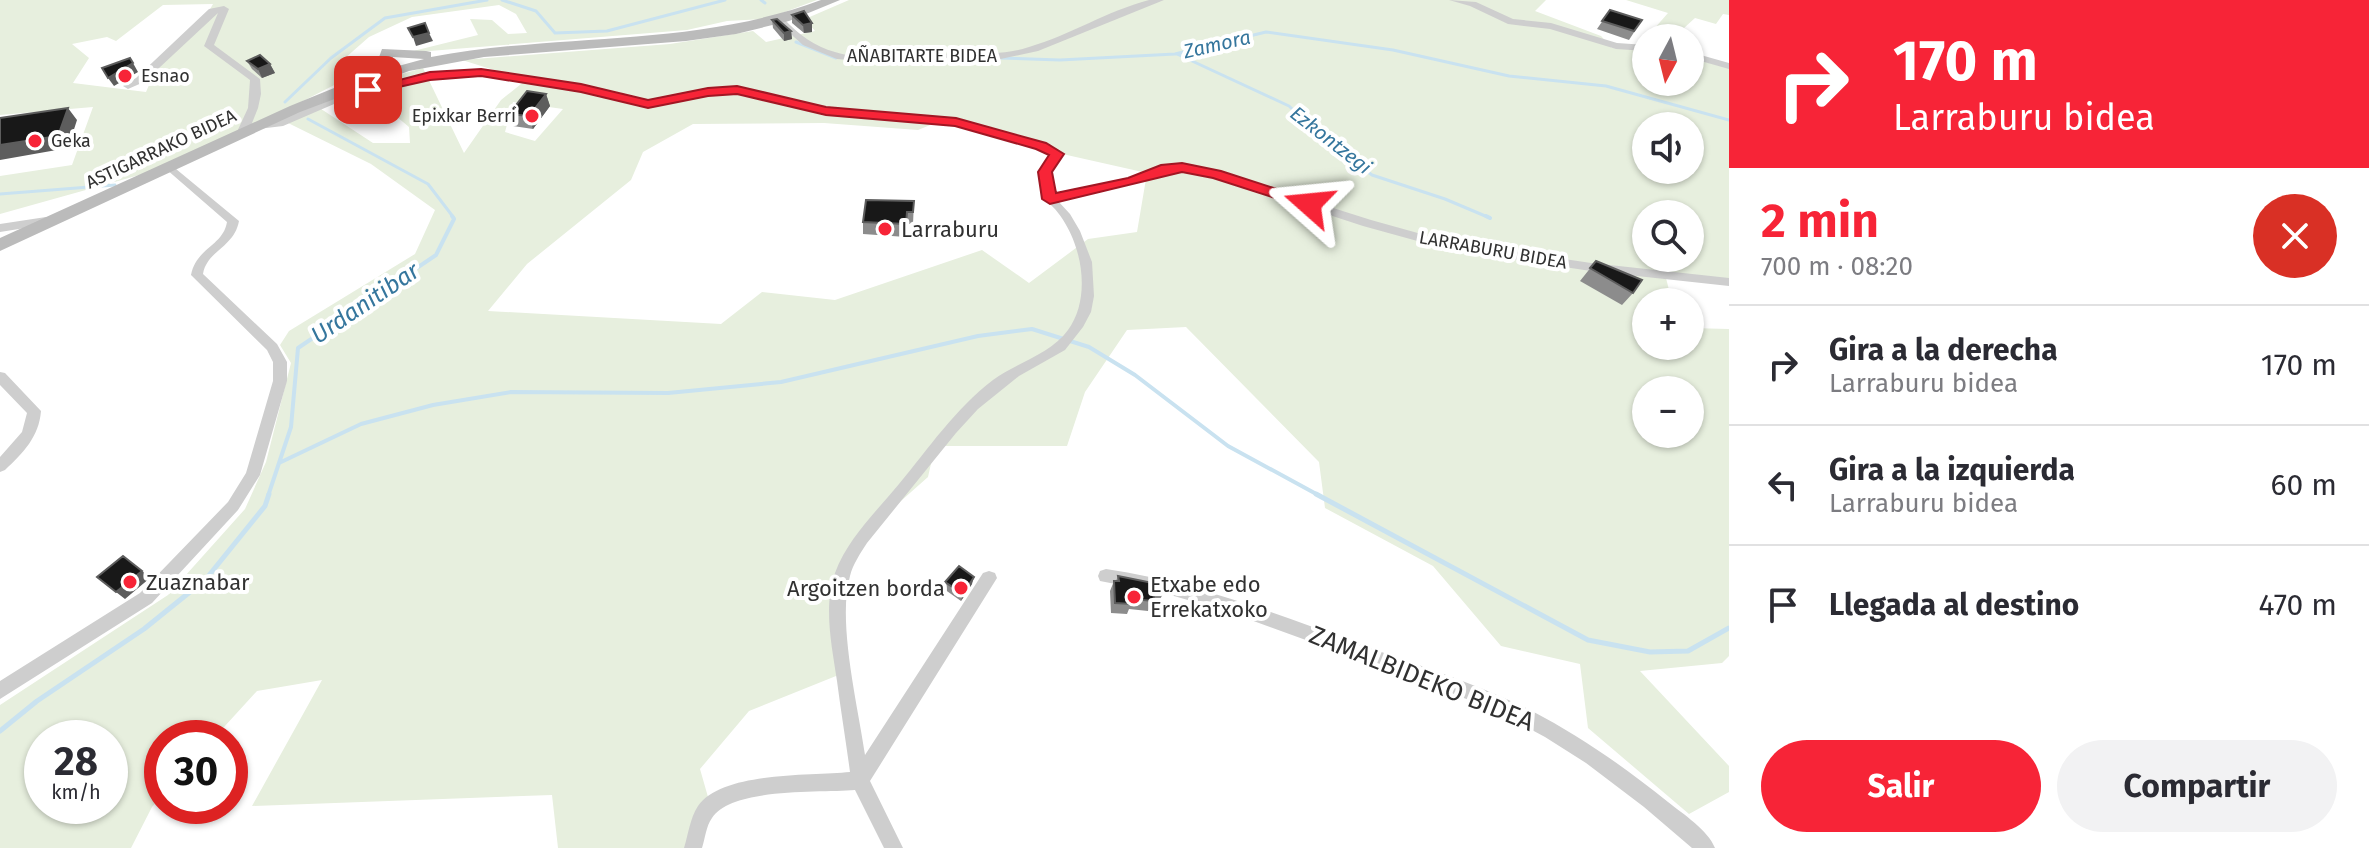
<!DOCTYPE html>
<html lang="es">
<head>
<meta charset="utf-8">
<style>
  :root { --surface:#fff; --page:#f2f2f3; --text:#2b2b33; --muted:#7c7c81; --line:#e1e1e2; --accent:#f72437 }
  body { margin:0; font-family:"Fira Sans",sans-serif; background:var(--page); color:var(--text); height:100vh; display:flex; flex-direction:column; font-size:30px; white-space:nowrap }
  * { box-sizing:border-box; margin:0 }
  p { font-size:26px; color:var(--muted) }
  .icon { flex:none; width:44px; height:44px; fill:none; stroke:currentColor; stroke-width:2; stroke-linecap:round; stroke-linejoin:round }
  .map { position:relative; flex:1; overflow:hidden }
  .details { display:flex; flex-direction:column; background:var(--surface); width:640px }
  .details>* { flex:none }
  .top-card { background:#f72437; color:#fff; overflow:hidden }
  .needle { width:52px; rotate:187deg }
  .fabs { position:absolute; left:1632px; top:24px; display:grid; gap:16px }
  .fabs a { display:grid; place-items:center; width:72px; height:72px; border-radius:50%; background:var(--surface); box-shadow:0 2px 6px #0004; font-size:40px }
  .speed { position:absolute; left:24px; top:720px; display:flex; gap:16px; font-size:40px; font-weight:700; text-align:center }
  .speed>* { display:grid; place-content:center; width:104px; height:104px; border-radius:50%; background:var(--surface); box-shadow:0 2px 6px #0004; line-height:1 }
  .speed small { font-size:20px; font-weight:400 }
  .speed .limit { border:12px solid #d22; background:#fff; color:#111 }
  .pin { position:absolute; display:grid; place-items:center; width:68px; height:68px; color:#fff; margin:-34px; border-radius:16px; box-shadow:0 4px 12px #0006 }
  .me { position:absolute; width:88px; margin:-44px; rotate:288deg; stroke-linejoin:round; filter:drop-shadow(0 0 6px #0008) }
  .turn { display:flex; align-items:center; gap:28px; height:168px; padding:0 32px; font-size:36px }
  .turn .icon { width:104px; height:104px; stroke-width:2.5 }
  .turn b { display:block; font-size:56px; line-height:68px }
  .round { display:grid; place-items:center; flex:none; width:84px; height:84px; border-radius:42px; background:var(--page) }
  .head { display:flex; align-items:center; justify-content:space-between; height:136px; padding:0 32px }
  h1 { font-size:48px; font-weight:700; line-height:60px; color:var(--accent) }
  .primary-button { display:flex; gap:16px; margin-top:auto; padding:16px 32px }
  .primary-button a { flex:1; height:92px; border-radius:48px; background:var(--accent); color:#fff; font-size:32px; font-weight:700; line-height:92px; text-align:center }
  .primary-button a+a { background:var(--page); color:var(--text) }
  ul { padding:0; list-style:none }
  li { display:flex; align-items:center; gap:24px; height:120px; padding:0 32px; border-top:2px solid var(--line) }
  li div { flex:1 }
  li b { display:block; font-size:30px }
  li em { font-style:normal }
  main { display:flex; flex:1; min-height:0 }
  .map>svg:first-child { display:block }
  .green { fill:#e7efde; fill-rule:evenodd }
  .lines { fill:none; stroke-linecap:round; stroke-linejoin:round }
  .stream-far2 { stroke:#c9e2f0; stroke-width:3 }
  .stream-far1 { stroke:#c9e2f0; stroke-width:4 }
  .stream { stroke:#c9e2f0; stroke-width:5 }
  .minor { fill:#cecece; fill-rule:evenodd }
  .secondary { fill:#bbb; fill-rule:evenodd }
  .wall { fill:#8c8c8c }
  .shaded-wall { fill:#5d5d5d }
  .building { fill:#181818; stroke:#5d5d5d; stroke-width:2 }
  .route { fill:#f72437; stroke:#a11724; stroke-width:2 }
  .poi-dot { fill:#f72437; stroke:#fff; stroke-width:3 }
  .labels { text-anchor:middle; stroke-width:8; stroke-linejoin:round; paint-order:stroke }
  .far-street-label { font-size:18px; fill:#313131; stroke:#fff }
  .far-poi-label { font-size:18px; fill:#313131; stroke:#fff; text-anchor:start }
  .far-water-label { font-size:20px; font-style:italic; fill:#35769d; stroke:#fff }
  .poi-label { font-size:22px; fill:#313131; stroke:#fff; text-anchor:start }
  .water-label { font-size:24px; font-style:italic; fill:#35769d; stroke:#fff }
  .near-street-label { font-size:26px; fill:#313131; stroke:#fff }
</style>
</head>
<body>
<main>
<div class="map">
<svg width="1729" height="848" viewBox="0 0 1729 848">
  <rect width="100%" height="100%" fill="#fff"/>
  <path class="green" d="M 0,0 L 817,0 L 766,19 L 727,21 L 687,30 L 405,53 L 478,35 L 470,19 L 492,20 L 508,34 L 527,33 L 516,14 L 499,5 L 412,17 L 369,37 L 344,59 L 359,69 L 381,55 L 381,61 L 270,118 L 143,174 L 0,214 L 0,176 L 72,165 L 93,107 L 0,115 ZM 213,4 L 205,18 L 160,60 L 146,92 L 73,83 L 89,58 L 72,44 L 107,37 L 116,41 L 163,5 Z
    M 849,0 L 1546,0 L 1535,11 L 1601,36 L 1612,48 L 1646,50 L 1646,82 L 1690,82 L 1690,58 L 1729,68 L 1729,284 L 1666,278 L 1672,302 L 1646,302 L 1646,346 L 1690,346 L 1690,328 L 1729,329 L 1729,656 L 1722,663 L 1640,671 L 1729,766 L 1729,792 L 1689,814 L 1588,728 L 1580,664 L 1501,646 L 1433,566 L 1325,508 L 1319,462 L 1186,327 L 1127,330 L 1085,392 L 1067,446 L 935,446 L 928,477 L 858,539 L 829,610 L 841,674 L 749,711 L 700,769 L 708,797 L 691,848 L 558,848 L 552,795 L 252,806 L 322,680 L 257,691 L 214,738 L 162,738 L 162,795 L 152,807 L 131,848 L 0,848 L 0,705 L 168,595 L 245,509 L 266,462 L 291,363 L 280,345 L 289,331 L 415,254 L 435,210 L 371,164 L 282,120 L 315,105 L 373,143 L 410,143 L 409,127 L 360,86 L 423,68 L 464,153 L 501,100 L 526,80 L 462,60 L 670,44 L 753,31 L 766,42 L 815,31 L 805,19 ZM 513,102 L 563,109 L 535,141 L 505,132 ZM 945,119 L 1058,153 L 1147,173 L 1137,232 L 1088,239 L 1029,283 L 982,250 L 835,300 L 762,292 L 721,324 L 488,311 L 527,264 L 631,180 L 643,152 L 693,124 L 824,123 L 918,130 ZM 1646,126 L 1690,126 L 1690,170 L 1646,170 ZM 1646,214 L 1690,214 L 1690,258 L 1646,258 ZM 1646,390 L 1690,390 L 1690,434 L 1646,434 ZM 42,738 L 110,738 L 110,806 L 42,806 Z
    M 1626,0 L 1729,0 L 1729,15 L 1723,14 L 1716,24 L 1695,18 L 1673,38 L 1646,38 L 1668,13 Z"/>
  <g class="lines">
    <path class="stream-far2" d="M 502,0 L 536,11 L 555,33 L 607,31 L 725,0
      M 761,0 L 765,3
      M 796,42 L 836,58
      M 1177,54 L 1289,106 L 1322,137 L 1372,175 L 1445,199 L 1490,218
      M 1000,58 L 1060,60 L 1175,54 L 1266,32 L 1393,50 L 1509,76 L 1606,86 L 1729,120
      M 884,63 L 903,62
      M 285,102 L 331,58 L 385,18 L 487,0
      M 308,119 L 428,184 L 454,218
      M 0,194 L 115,185"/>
    <path class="stream-far1" d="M 1486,216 L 1490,218
      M 279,463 L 361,424 L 433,405 L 511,392 L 668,393 L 781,382 L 978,336 L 1032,329 L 1089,347 L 1135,375 L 1228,446 L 1320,496
      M 268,496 L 291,427 L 298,348 L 436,255 L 454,219 L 452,216"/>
    <path class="stream" d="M 1316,494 L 1588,640 L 1650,652 L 1688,651 L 1729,628
      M 0,731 L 37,701 L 144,629 L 206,579 L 265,506 L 269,494"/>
    <path class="minor" d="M 1149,0 L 1164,0 L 1038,51 L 991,61 L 878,63 L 837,59 L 803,45 L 776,21 L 784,19 C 798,34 815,47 835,52 C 870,63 909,55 945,54 C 974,53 1001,56 1029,47 C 1070,35 1107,11 1149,0 Z
      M 1449,0 L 1476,2 L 1513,19 L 1551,23 L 1617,43 L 1646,45 L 1646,51 L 1616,49 L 1550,29 L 1508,24 L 1470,6 Z
      M 224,6 L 229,9 L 214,45 L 260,79 L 261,94 L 258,108 L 250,128 L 245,136 L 241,137 L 236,134 L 248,108 L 250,80 L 204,46 L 218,13 L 144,82 L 128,89 L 123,86 L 136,78 L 209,9 Z
      M 1690,52 L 1729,63 L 1729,69 L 1690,58 Z
      M 481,70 L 581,85 L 648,101 L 708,89 L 753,89 L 788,100 L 826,108 L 956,119 L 1045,144 L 1061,152 L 1062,154 L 1051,172 L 1055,194 L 1129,178 L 1161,167 L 1182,164 L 1220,172 L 1371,220 L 1450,242 L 1591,263 L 1729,278 L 1729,286 L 1591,271 L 1450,250 L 1363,226 L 1214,177 L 1182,170 L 1163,173 L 1136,183 L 1058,201 L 1070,214 L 1080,231 L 1092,262 L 1094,296 L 1091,312 L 1083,327 L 1065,350 L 1019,376 L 978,409 L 956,433 L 867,543 C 860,554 853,564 850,576 C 837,622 858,706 865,755 L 983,573 L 989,571 L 995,573 L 997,578 L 870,781 L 903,848 L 884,848 L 855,790 C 821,793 732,787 712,818 C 706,826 705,839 702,848 L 684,848 C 688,835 690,818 698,806 C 722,771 812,776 850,772 C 846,742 841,712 837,681 C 832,646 823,608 835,573 C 848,538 876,512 899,484 C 929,448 955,409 993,380 C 1016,363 1051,354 1068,330 C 1096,292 1078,224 1044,199 L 1039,172 L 1051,155 L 1037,148 L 955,125 L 826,114 L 782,105 L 752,95 L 708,95 L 648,107 L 581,91 L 481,76 L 430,79 L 392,87 L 348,98 L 283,126 L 258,129 L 253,126 C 261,121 272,123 282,119 C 301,111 320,101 340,94 C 385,78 433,73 481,70 Z
      M 170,164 L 239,221 C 234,248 207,250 203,274 L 277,344 L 287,362 L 287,381 L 260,475 L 238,510 L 152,603 L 0,699 L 0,681 L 140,593 L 228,502 L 246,473 L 273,381 L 273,362 L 267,350 L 191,275 C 196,248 223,246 227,222 L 166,169 L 166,165 Z
      M 46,217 L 50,218 L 50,224 L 0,232 L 0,224 Z
      M 0,372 L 5,373 L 41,411 C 39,437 23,453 5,470 L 0,472 L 0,457 L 22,432 L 27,413 L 0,385 Z
      M 1106,569 C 1191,582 1270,611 1350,641 C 1411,663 1474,682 1532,711 C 1580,736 1626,768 1668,802 C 1683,814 1708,830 1715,848 L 1692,848 L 1644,807 L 1586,763 L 1545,737 L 1496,711 L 1449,692 L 1226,611 L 1167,594 L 1100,581 L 1098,576 L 1100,571 Z"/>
    <path class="secondary" d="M 821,0 L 840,0 L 789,21 L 736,34 L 686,41 L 484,57 L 409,71 L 300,112 L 0,251 L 0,238 L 290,106 L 361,77 L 358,74 L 378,60 L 382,49 L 426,51 L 431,52 L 431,57 C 564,32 692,48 821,0 ZM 393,57 L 424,59 L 380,71 L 390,65 Z"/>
  </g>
  <path class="wall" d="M 1610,10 L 1642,20 L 1629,40 L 1597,29 Z
    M 792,15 L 812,32 L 804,33 L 792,23 Z
    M 772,20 L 791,31 L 792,39 L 784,41 L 773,28 Z
    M 247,61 L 270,64 L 275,73 L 262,78 L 252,69 Z
    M 546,94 L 550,106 L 533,129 L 513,126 L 509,114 Z
    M 914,201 L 913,224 L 907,224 L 906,237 L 863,234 L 863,222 Z
    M 1596,261 L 1633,293 L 1622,305 L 1580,281 Z
    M 1118,576 L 1164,592 L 1158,603 L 1153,602 L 1148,611 L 1129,609 L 1127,614 L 1111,613 L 1110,591 L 1114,581 L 1116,581 Z
    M 945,582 L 972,584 L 961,601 L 944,589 Z"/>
  <path class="shaded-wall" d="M 812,23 L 812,32 L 804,33 L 803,25 Z
    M 791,31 L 792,39 L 784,41 L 784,33 Z
    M 429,33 L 433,41 L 416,46 L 413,37 Z
    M 133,63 L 138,72 L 114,86 L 108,78 Z
    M 270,64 L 275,73 L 262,78 L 258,69 Z
    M 546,94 L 550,106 L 533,129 L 529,116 Z
    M 68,108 L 77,120 L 68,148 L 0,160 L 0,145 Z
    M 142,571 L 150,578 L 125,599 L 116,592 Z
    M 974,577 L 972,584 L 961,601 L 963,594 Z"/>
  <path class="building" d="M 1610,10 L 1642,20 L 1634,31 L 1602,21 Z
    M 804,11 L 812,23 L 803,25 L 792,15 Z
    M 777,19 L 791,31 L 784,33 L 772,20 Z
    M 425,23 L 429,33 L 413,37 L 408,28 Z
    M 260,55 L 270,64 L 258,69 L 247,61 Z
    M 130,58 L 133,63 L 108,78 L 102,68 Z
    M 527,91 L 546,94 L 529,116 L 509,114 Z
    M 68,108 L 58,136 L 0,145 L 0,118 Z
    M 866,200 L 914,201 L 913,212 L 907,212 L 906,224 L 863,222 Z
    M 1596,261 L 1642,280 L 1633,293 L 1590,268 Z
    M 123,556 L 142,571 L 116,592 L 97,577 Z
    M 959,566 L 974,577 L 963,594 L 945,582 Z
    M 1118,576 L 1163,585 L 1164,592 L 1153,591 L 1154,601 L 1131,599 L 1132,604 L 1115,603 L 1114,581 L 1119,581 Z"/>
  <path class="route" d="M 481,69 L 581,84 L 648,100 L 708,88 L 737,86 L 826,107 L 956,118 L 1046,143 L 1064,154 L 1052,172 L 1056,193 L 1128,178 L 1161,165 L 1182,163 L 1221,171 L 1314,201 L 1316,204 L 1309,209 L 1213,178 L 1182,172 L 1050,204 L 1042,199 L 1038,172 L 1049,155 L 1036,149 L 955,126 L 826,115 L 737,94 L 708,96 L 648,108 L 581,92 L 481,76 L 430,80 L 368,94 L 361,90 L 430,72 Z"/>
  <g class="poi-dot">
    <circle cx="125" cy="76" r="8"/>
    <circle cx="532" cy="116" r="8"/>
    <circle cx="35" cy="141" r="8"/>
    <circle cx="885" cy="229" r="8"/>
    <circle cx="130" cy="582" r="8"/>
    <circle cx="961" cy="588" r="8"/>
    <circle cx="1134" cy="597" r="8"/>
  </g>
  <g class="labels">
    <g class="far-street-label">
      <text x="922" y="62">AÑABITARTE BIDEA</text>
      <text transform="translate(161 149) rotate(-25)" y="6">ASTIGARRAKO BIDEA</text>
      <text transform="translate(1493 250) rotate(10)" y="6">LARRABURU BIDEA</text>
    </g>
    <g class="far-poi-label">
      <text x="141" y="82">Esnao</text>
      <text x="516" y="122" text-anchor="end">Epixkar Berri</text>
      <text x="51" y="147">Geka</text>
    </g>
    <g class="far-water-label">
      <text transform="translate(1217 44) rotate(-13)" y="7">Zamora</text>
      <text transform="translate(1331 140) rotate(38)" y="7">Ezkontzegi</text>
    </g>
    <g class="poi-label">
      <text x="901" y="237">Larraburu</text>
      <text x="146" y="590">Zuaznabar</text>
      <text x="1150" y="592">Etxabe edo<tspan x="1150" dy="25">Errekatxoko</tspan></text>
      <text x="945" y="596" text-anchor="end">Argoitzen borda</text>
    </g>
    <g class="water-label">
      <text transform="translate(365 303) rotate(-34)" y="8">Urdanitibar</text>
    </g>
    <g class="near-street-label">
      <text transform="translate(1422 678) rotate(22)" y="9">ZAMALBIDEKO BIDEA</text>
    </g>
  </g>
</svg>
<div class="fabs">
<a><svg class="needle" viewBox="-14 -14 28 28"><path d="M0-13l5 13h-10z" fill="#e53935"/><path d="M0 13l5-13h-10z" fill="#7c7c81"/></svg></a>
<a><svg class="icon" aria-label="sound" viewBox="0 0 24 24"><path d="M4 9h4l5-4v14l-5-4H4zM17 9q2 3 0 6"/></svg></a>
<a><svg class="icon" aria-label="search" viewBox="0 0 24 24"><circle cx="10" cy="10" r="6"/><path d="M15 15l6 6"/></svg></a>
<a>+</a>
<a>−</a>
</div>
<div class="speed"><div>28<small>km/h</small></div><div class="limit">30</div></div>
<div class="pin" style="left:368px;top:90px;background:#d93025"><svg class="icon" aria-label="arrive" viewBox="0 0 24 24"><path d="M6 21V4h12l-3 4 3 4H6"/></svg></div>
<svg class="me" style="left:1309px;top:204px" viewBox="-20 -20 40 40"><path d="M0-17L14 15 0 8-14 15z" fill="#f72437" stroke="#fff" stroke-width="4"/></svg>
</div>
<section class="details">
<div class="top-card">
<div class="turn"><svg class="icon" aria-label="right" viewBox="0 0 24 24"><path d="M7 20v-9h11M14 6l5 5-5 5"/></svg><div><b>170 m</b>Larraburu bidea</div></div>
</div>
<div class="head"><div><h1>2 min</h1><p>700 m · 08:20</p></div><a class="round" style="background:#d93025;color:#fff"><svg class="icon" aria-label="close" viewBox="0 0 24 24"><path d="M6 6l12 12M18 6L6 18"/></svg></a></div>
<ul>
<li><svg class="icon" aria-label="right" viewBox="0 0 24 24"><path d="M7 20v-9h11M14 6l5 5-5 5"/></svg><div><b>Gira a la derecha</b><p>Larraburu bidea</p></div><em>170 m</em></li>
<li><svg class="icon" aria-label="left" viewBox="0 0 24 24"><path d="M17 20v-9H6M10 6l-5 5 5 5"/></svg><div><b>Gira a la izquierda</b><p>Larraburu bidea</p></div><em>60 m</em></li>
<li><svg class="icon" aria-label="arrive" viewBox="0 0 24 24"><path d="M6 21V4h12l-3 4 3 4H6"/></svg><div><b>Llegada al destino</b></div><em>470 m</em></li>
</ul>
<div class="primary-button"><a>Salir</a><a>Compartir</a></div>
</section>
</main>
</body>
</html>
